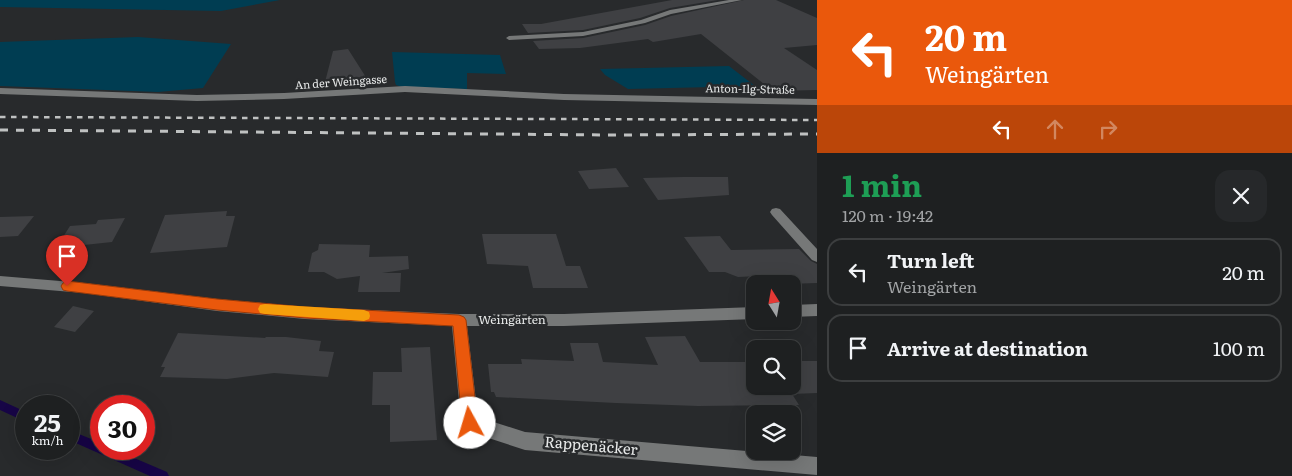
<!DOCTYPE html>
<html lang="en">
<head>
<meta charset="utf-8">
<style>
  :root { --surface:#1e2021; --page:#26282a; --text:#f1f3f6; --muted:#a1a3a5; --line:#3c3e3f }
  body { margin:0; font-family:Literata,serif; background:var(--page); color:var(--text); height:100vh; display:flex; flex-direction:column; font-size:19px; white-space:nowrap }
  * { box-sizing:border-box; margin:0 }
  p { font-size:16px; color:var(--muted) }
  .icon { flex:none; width:28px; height:28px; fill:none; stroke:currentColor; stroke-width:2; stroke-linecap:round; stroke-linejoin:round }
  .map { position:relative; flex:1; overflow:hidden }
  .drawer { display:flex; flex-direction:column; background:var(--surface); width:475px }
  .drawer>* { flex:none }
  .guide { background:#ea580c; color:#fff; overflow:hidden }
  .needle { width:32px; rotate:349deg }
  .tools { position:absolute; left:746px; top:275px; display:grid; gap:10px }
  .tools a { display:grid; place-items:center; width:55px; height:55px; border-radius:10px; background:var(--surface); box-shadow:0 5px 20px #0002,0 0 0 1px var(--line); font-size:25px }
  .speed { position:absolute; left:15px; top:395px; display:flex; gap:10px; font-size:25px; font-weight:700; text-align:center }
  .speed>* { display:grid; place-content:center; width:65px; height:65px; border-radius:50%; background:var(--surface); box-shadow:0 5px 20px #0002,0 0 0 1px var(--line); line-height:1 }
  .speed small { font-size:12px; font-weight:400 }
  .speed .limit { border:8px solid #d22; background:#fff; color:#111 }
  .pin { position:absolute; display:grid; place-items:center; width:42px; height:42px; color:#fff; margin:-51px -21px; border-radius:50% 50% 50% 0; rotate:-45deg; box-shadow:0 0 5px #0007 }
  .pin .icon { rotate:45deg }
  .me { position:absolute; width:55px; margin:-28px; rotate:354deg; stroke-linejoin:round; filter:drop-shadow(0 0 4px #0008) }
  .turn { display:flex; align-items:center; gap:18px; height:105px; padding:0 25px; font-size:22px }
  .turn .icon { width:65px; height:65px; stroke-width:2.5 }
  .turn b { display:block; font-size:35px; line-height:42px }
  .lanes { display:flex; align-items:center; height:48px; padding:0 25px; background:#0003; justify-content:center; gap:25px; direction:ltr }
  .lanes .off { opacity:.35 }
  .round { display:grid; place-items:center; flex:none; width:52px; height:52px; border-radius:15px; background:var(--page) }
  .overview { display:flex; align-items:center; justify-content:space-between; height:85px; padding:0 25px }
  h1 { font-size:30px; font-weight:700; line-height:38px; color:#1e9e55 }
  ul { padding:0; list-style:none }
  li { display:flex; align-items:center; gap:15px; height:68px; margin:0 10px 8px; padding:0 15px; border:2px solid var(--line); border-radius:15px }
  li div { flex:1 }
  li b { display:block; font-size:19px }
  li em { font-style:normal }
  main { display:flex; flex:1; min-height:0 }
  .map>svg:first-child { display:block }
  .green { fill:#003d52 }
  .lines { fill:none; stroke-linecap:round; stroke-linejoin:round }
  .stream { fill:#170546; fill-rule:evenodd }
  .building { fill:#3f4043 }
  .minor { fill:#767878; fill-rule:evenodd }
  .rail-far1 { stroke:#bfc1c1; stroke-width:2.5; stroke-dasharray:5.5 5.5; stroke-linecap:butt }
  .rail { stroke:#bfc1c1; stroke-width:3; stroke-dasharray:8 8; stroke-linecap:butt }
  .route { fill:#ea580c; stroke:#983908 }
  .slow { fill:#f59e0b }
  .labels { text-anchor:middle; stroke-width:5; stroke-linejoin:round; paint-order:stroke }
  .far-street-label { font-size:11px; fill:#e7e9e9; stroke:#282a2c }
  .street-label { font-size:12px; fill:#e7e9e9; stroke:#282a2c }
  .near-street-label { font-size:15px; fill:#e7e9e9; stroke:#282a2c }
</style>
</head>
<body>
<main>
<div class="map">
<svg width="817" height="476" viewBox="0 0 817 476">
  <rect width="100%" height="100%" fill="#282a2c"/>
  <path class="green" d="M 0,0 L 280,0 L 221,11 L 0,7 Z
    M 138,37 L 231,44 L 203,88 L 158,92 L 0,86 L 0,42 Z
    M 392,52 L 500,55 L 506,74 L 467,73 L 467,89 L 402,87 L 396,85 L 395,82 Z
    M 729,66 L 755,86 L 628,89 L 605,75 L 600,69 Z"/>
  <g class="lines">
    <path class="stream" d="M 0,400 L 26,412 L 26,422 L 0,410 Z
      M 69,430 L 101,443 L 101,449 L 113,449 L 167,472 L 169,476 L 150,476 L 69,440 Z"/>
  </g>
  <path class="building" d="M 672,0 L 718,0 L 670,8 L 640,18 L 583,30 L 528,33 L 522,24 L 541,24 Z
    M 744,0 L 776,0 L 817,18 L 817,45 L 784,48 L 817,70 L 817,90 L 773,91 L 701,34 L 653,42 L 648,39 L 580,48 L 539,49 L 533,41 L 583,38 L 645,25 L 671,16 Z
    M 348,49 L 369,82 L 325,82 L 333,51 Z
    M 616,168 L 629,187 L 589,189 L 578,171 Z
    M 683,177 L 728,177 L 729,195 L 658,200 L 643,178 Z
    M 227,211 L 226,216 L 235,216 L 227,247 L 150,253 L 165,215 Z
    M 34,216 L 18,236 L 0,237 L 0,217 Z
    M 125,218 L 112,242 L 56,248 L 70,226 L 96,224 L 98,220 Z
    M 482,234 L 556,234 L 566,266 L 580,266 L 588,288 L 533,288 L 528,266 L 487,264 Z
    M 720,236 L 731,250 L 799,249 L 811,261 L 817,264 L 817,283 L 787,284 L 779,275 L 738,277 L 725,272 L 709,272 L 684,237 Z
    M 319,244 L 370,245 L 369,257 L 408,256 L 409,269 L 382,273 L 401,273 L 400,292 L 358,292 L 360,276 L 337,279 L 324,272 L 308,272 L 312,253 L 318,250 Z
    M 73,306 L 94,311 L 75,332 L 54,327 Z
    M 178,333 L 265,338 L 266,337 L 286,337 L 321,341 L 319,351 L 334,352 L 328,377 L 274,373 L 227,379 L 160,377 L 165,367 L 161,367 Z
    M 685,336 L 700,362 L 755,362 L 755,386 L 787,386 L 799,405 L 698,406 L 616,403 L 496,397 L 494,392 L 491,392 L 488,364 L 522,364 L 521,359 L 574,361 L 570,343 L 598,343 L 603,362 L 658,365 L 645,337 Z
    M 430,347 L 437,440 L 390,442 L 390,405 L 372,405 L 373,372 L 402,372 L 401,348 Z
    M 792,361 L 817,361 L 817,393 L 792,394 Z"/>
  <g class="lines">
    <path class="minor" d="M 729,0 L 742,0 L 671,14 L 645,23 L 583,36 L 509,40 L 506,38 L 509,36 L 583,32 L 641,20 L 670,10 Z
      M 405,86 L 564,94 L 817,99 L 817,105 L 564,100 L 405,92 L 284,99 L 197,101 L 0,94 L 0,88 L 197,95 L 284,93 Z
      M 776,208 L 780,209 L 817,249 L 817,262 L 812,260 L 772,215 L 770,212 L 772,209 Z
      M 0,276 L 84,283 L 217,299 L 305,307 L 459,314 L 564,314 L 755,307 L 755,319 L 564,326 L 467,326 L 478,417 L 525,432 L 817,457 L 817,475 L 525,450 L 470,432 L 464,429 L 461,423 L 452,326 L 305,319 L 217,311 L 84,293 L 0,286 Z
      M 817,304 L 817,316 L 792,317 L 792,305 Z"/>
    <path class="rail-far1" d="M 0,117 L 817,120"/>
    <path class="rail" d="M 0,130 L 612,135 L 817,134"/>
  </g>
  <path class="route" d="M 67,281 L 217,299 L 305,307 L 459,315 L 464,317 L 466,320 L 478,423 L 475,429 L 470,431 L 464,429 L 462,423 L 453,326 L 305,318 L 217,310 L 67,291 L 63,290 L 61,286 L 63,283 Z"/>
  <path class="slow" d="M 265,304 L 364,310 L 369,312 L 370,316 L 369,319 L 364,321 L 265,314 L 260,313 L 258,309 L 260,305 Z"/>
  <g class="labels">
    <g class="far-street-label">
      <text transform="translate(341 82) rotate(-4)" y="4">An der Weingasse</text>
      <text transform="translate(750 89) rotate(1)" y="4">Anton-Ilg-Straße</text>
    </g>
    <g class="street-label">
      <text x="512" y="324">Weingärten</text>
    </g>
    <g class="near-street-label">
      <text transform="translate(591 446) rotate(5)" y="5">Rappenäcker</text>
    </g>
  </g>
</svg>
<div class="tools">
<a><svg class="needle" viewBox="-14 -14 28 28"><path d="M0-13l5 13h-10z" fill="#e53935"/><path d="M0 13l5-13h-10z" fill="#a1a3a5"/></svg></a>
<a><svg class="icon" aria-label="search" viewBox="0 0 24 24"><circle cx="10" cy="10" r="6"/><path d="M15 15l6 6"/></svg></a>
<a><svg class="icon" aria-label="layers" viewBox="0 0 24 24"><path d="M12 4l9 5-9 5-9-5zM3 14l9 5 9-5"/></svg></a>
</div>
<div class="speed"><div>25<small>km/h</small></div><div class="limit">30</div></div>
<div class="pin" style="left:67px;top:286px;background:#d93025"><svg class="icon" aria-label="arrive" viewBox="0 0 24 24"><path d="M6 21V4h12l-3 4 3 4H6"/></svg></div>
<svg class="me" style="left:470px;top:423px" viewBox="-20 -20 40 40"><circle r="19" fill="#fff"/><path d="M0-13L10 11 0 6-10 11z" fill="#ea580c"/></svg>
</div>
<section class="drawer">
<div class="guide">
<div class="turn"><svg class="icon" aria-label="left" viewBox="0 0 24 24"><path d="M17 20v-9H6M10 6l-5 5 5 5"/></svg><div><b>20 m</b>Weingärten</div></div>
<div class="lanes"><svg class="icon" aria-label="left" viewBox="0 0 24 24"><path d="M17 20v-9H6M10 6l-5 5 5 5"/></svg><svg class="icon off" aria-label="ahead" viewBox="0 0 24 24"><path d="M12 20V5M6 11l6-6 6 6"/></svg><svg class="icon off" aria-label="right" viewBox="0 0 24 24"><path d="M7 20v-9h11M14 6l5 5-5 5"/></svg></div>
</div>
<div class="overview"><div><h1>1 min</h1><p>120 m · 19:42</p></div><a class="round"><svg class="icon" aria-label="close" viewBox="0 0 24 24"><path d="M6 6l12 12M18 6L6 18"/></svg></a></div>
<ul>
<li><svg class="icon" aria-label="left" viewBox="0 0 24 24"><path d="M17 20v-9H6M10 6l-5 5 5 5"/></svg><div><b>Turn left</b><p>Weingärten</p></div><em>20 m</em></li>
<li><svg class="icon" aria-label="arrive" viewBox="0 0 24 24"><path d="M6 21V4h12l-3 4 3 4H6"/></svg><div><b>Arrive at destination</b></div><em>100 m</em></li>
</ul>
</section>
</main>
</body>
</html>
